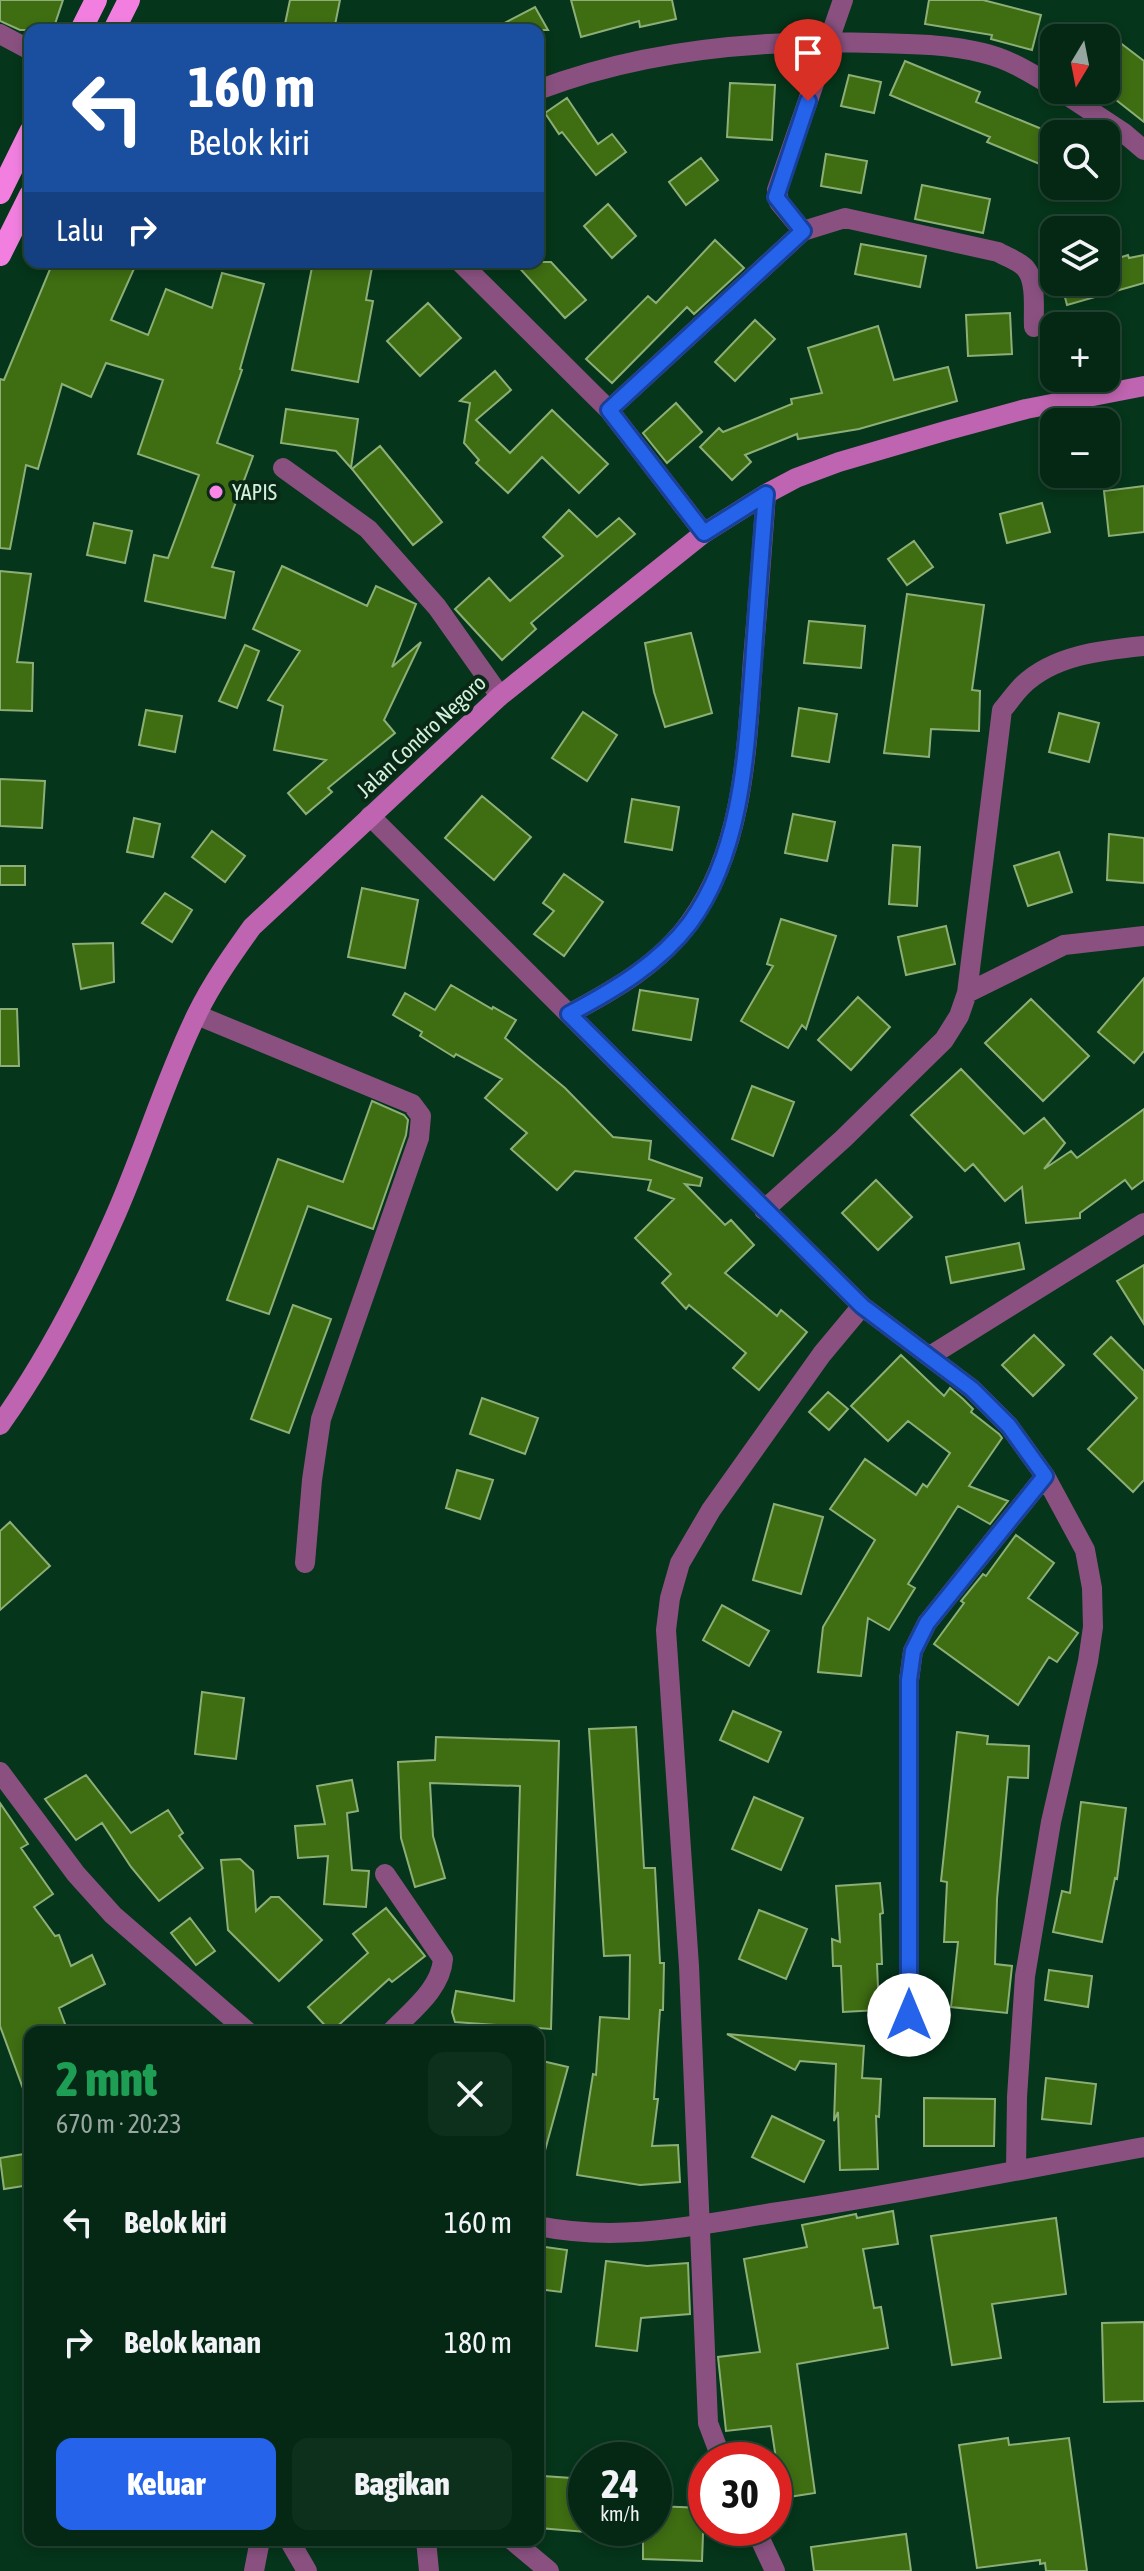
<!DOCTYPE html>
<html lang="id">
<head>
<meta charset="utf-8">
<style>
  :root { --surface:#042814; --page:#0d301d; --text:#f1f3f6; --muted:#97a6a0; --line:#254434; --accent:#2563eb }
  body { margin:0; font-family:"Asap Condensed",sans-serif; background:var(--page); color:var(--text); height:100vh; display:flex; flex-direction:column; font-size:30px; white-space:nowrap }
  * { box-sizing:border-box; margin:0 }
  p { font-size:26px; color:var(--muted) }
  .icon { flex:none; width:44px; height:44px; fill:none; stroke:currentColor; stroke-width:2; stroke-linecap:round; stroke-linejoin:round }
  .map { position:relative; flex:1; overflow:hidden }
  .sheet { position:absolute; left:24px; top:2026px; width:520px; height:520px; display:flex; flex-direction:column; background:var(--surface); border-radius:16px; box-shadow:0 4px 12px #0003,0 0 0 2px var(--line) }
  .sheet>* { flex:none }
  .top-card { position:absolute; left:24px; top:24px; width:520px; height:244px; border-radius:16px; box-shadow:0 4px 12px #0003,0 0 0 2px var(--line); background:#1a4fa0; color:#fff; overflow:hidden }
  .needle { width:52px; rotate:190deg }
  .tools { position:absolute; left:1040px; top:24px; display:grid; gap:16px }
  .tools a { display:grid; place-items:center; width:80px; height:80px; border-radius:16px; background:var(--surface); box-shadow:0 4px 12px #0003,0 0 0 2px var(--line); font-size:40px }
  .speed { position:absolute; left:568px; top:2442px; display:flex; gap:16px; font-size:40px; font-weight:700; text-align:center }
  .speed>* { display:grid; place-content:center; width:104px; height:104px; border-radius:50%; background:var(--surface); box-shadow:0 4px 12px #0003,0 0 0 2px var(--line); line-height:1 }
  .speed small { font-size:20px; font-weight:400 }
  .speed .limit { border:12px solid #d22; background:#fff; color:#111 }
  .pin { position:absolute; display:grid; place-items:center; width:68px; height:68px; color:#fff; margin:-82px -34px; border-radius:50% 50% 50% 0; rotate:-45deg; box-shadow:0 0 8px #0007 }
  .pin .icon { rotate:45deg }
  .me { position:absolute; width:88px; margin:-44px; rotate:0deg; stroke-linejoin:round; filter:drop-shadow(0 0 6px #0008) }
  .turn { display:flex; align-items:center; gap:28px; height:168px; padding:0 32px; font-size:36px }
  .turn .icon { width:104px; height:104px; stroke-width:2.5 }
  .turn b { display:block; font-size:56px; line-height:68px }
  .then { display:flex; align-items:center; height:76px; padding:0 32px; background:#0003; gap:16px; font-size:30px }
  .round { display:grid; place-items:center; flex:none; width:84px; height:84px; border-radius:16px; background:var(--page) }
  .overview { display:flex; align-items:center; justify-content:space-between; height:136px; padding:0 32px }
  h1 { font-size:48px; font-weight:800; line-height:60px; color:#1e9e55 }
  .primary-button { display:flex; gap:16px; margin-top:auto; padding:16px 32px }
  .primary-button a { flex:1; height:92px; border-radius:16px; background:var(--accent); color:#fff; font-size:32px; font-weight:800; line-height:92px; text-align:center }
  .primary-button a+a { background:var(--page); color:var(--text) }
  ul { padding:0; list-style:none }
  li { display:flex; align-items:center; gap:24px; height:120px; padding:0 32px }
  li div { flex:1 }
  li b { display:block; font-size:30px }
  li em { font-style:normal }
  .map>svg:first-child { display:block }
  .building { fill:#3e6d12; stroke:#8daf77; stroke-width:2 }
  .lines { fill:none; stroke-linecap:round; stroke-linejoin:round }
  .minor { stroke:#8a5180; stroke-width:20 }
  .tertiary { stroke:#8a5180; stroke-width:20 }
  .secondary { stroke:#bf64b0; stroke-width:20 }
  .trunk { stroke:#f27fe0; stroke-width:22 }
  .route-casing { stroke:#184099; stroke-width:20 }
  .route { stroke:#2563eb; stroke-width:14 }
  .poi-dot { fill:#fa87e7; stroke:#092916; stroke-width:3 }
  .labels { text-anchor:middle; stroke-width:8; stroke-linejoin:round; paint-order:stroke }
  .poi-label { font-size:22px; fill:#d3f1db; stroke:#092916; text-anchor:start }
  .street-label { font-size:22px; fill:#d3f1db; stroke:#092916 }
</style>
</head>
<body>
<div class="map">
<svg width="1144" height="2571" viewBox="0 0 1144 2571">
  <rect width="100%" height="100%" fill="#05351a"/>
  <path class="building" d="M 0,0 L 63,0 L 53,30 L 20,30 L 0,21 Z
    M 290,0 L 340,0 L 334,30 L 313,30 L 285,24 Z
    M 571,0 L 672,0 L 676,19 L 640,27 L 639,21 L 581,37 Z
    M 929,0 L 983,0 L 1041,15 L 1032,50 L 991,39 L 992,35 L 925,24 Z
    M 535,7 L 548,30 L 491,30 Z
    M 1106,32 L 1144,61 L 1144,122 L 1106,92 Z
    M 905,61 L 980,92 L 976,102 L 1054,134 L 1054,170 L 987,142 L 990,137 L 890,95 Z
    M 849,75 L 881,82 L 874,113 L 841,106 Z
    M 730,83 L 775,85 L 772,140 L 727,137 Z
    M 567,98 L 598,144 L 612,134 L 626,152 L 596,175 L 562,132 L 559,134 L 545,113 Z
    M 826,154 L 867,161 L 861,193 L 821,186 Z
    M 701,158 L 718,180 L 686,205 L 669,182 Z
    M 922,185 L 990,199 L 983,233 L 915,219 Z
    M 608,204 L 636,236 L 612,258 L 584,226 Z
    M 715,240 L 744,268 L 694,314 L 687,307 L 612,383 L 586,359 L 648,296 L 656,303 Z
    M 861,244 L 926,256 L 920,287 L 855,274 Z
    M 1128,255 L 1129,258 L 1144,255 L 1144,283 L 1067,305 L 1061,282 L 1106,282 L 1106,262 Z
    M 53,262 L 137,262 L 111,320 L 148,335 L 166,289 L 212,308 L 222,273 L 264,284 L 240,369 L 242,370 L 217,443 L 253,456 L 212,567 L 234,572 L 225,618 L 145,601 L 154,555 L 168,558 L 199,475 L 138,454 L 163,380 L 106,363 L 91,397 L 62,384 L 38,469 L 26,465 L 10,549 L 0,548 L 0,379 L 4,380 Z
    M 313,262 L 373,262 L 366,300 L 373,301 L 358,382 L 292,370 Z
    M 514,262 L 551,262 L 586,300 L 565,318 Z
    M 428,303 L 461,338 L 420,376 L 387,341 Z
    M 1010,313 L 1012,354 L 968,356 L 966,315 Z
    M 755,320 L 775,339 L 735,381 L 715,362 Z
    M 878,326 L 894,380 L 948,367 L 957,401 L 859,429 L 798,439 L 797,434 L 745,455 L 751,462 L 732,480 L 700,447 L 719,428 L 723,432 L 792,404 L 791,399 L 822,393 L 808,348 Z
    M 495,371 L 511,390 L 476,420 L 510,453 L 552,410 L 608,464 L 579,493 L 542,457 L 508,493 L 476,463 L 479,460 L 464,443 L 470,403 L 460,401 Z
    M 676,403 L 702,432 L 667,463 L 643,433 Z
    M 286,409 L 358,419 L 351,468 L 336,451 L 281,443 Z
    M 380,446 L 442,522 L 413,545 L 352,469 Z
    M 1144,486 L 1144,532 L 1109,536 L 1104,491 Z
    M 1042,503 L 1050,532 L 1007,543 L 1000,514 Z
    M 569,510 L 597,537 L 619,518 L 635,534 L 531,623 L 536,629 L 502,660 L 455,609 L 489,578 L 510,601 L 563,556 L 543,537 Z
    M 94,523 L 132,531 L 125,563 L 87,555 Z
    M 914,541 L 933,567 L 907,585 L 888,559 Z
    M 282,566 L 367,606 L 376,586 L 416,604 L 392,667 L 421,642 L 384,720 L 395,733 L 328,788 L 332,792 L 306,814 L 288,793 L 326,760 L 274,750 L 283,706 L 268,700 L 300,651 L 253,629 Z
    M 0,571 L 31,574 L 17,662 L 33,663 L 32,711 L 0,710 Z
    M 907,594 L 984,605 L 972,690 L 980,691 L 979,731 L 931,729 L 929,757 L 884,753 Z
    M 809,621 L 865,626 L 861,668 L 804,663 Z
    M 691,633 L 712,713 L 665,727 L 654,692 L 645,643 Z
    M 245,645 L 259,651 L 237,708 L 219,701 Z
    M 799,708 L 837,714 L 829,762 L 792,756 Z
    M 146,710 L 182,716 L 175,752 L 139,745 Z
    M 583,712 L 617,735 L 587,781 L 552,758 Z
    M 1059,713 L 1099,723 L 1089,762 L 1049,752 Z
    M 0,779 L 45,781 L 42,828 L 0,826 Z
    M 482,796 L 531,837 L 494,880 L 445,838 Z
    M 632,799 L 679,807 L 672,850 L 625,842 Z
    M 793,814 L 835,822 L 827,861 L 785,853 Z
    M 134,818 L 160,824 L 153,857 L 127,852 Z
    M 212,831 L 245,856 L 225,882 L 192,857 Z
    M 1109,834 L 1144,838 L 1144,883 L 1107,880 Z
    M 893,845 L 920,847 L 917,906 L 889,904 Z
    M 1059,852 L 1072,892 L 1028,906 L 1014,866 Z
    M 0,866 L 25,866 L 25,885 L 0,885 Z
    M 564,874 L 603,902 L 564,956 L 534,934 L 554,911 L 543,903 Z
    M 362,888 L 418,900 L 405,968 L 348,957 Z
    M 165,893 L 192,910 L 172,942 L 142,923 Z
    M 781,919 L 836,936 L 806,1029 L 802,1025 L 788,1048 L 741,1021 L 773,966 L 767,964 Z
    M 946,926 L 955,964 L 906,975 L 898,937 Z
    M 113,943 L 114,982 L 81,989 L 73,944 Z
    M 1144,978 L 1144,1051 L 1134,1063 L 1098,1032 Z
    M 451,985 L 492,1009 L 493,1007 L 516,1020 L 505,1038 L 565,1088 L 613,1137 L 651,1141 L 649,1159 L 702,1178 L 700,1186 L 685,1184 L 725,1225 L 731,1220 L 754,1245 L 725,1273 L 777,1316 L 781,1310 L 807,1332 L 759,1390 L 733,1368 L 746,1353 L 689,1305 L 686,1309 L 662,1283 L 671,1274 L 635,1238 L 674,1199 L 648,1190 L 651,1180 L 575,1171 L 557,1190 L 511,1149 L 527,1133 L 485,1098 L 502,1079 L 456,1054 L 454,1057 L 420,1036 L 422,1032 L 393,1015 L 405,993 L 435,1010 Z
    M 640,990 L 698,999 L 691,1040 L 633,1030 Z
    M 858,997 L 890,1027 L 851,1070 L 818,1040 Z
    M 1031,999 L 1089,1056 L 1043,1101 L 985,1043 Z
    M 0,1009 L 17,1009 L 19,1066 L 0,1066 Z
    M 961,1069 L 1024,1134 L 1044,1118 L 1065,1143 L 1044,1169 L 1071,1151 L 1077,1158 L 1144,1109 L 1144,1180 L 1132,1189 L 1125,1180 L 1080,1213 L 1080,1218 L 1026,1223 L 1022,1187 L 1005,1201 L 973,1164 L 965,1171 L 911,1115 Z
    M 752,1086 L 794,1102 L 773,1156 L 732,1139 Z
    M 372,1101 L 404,1115 L 408,1120 L 406,1135 L 373,1229 L 308,1206 L 269,1314 L 227,1300 L 278,1159 L 343,1182 Z
    M 876,1180 L 912,1217 L 878,1250 L 842,1213 Z
    M 1019,1243 L 1024,1269 L 951,1283 L 946,1257 Z
    M 1144,1265 L 1144,1324 L 1117,1281 Z
    M 293,1305 L 331,1319 L 289,1433 L 251,1419 Z
    M 1034,1335 L 1064,1365 L 1033,1396 L 1002,1365 Z
    M 1111,1337 L 1144,1371 L 1144,1480 L 1133,1492 L 1088,1449 L 1137,1398 L 1094,1354 Z
    M 901,1355 L 944,1396 L 950,1388 L 963,1399 L 973,1409 L 971,1412 L 999,1434 L 1002,1438 L 969,1486 L 1008,1501 L 990,1524 L 958,1506 L 908,1584 L 915,1588 L 889,1630 L 868,1618 L 861,1676 L 818,1672 L 823,1627 L 875,1540 L 830,1509 L 865,1459 L 916,1495 L 923,1484 L 927,1487 L 950,1453 L 908,1421 L 888,1441 L 851,1406 Z
    M 828,1392 L 848,1409 L 829,1430 L 809,1412 Z
    M 482,1398 L 538,1418 L 525,1454 L 470,1434 Z
    M 457,1470 L 493,1480 L 480,1519 L 446,1508 Z
    M 774,1504 L 823,1517 L 801,1594 L 753,1580 Z
    M 10,1522 L 50,1566 L 0,1610 L 0,1531 Z
    M 1016,1535 L 1054,1563 L 1028,1598 L 1078,1633 L 1057,1662 L 1049,1657 L 1018,1705 L 934,1644 L 964,1603 L 961,1601 L 983,1574 L 986,1576 Z
    M 722,1605 L 769,1631 L 749,1666 L 703,1640 Z
    M 202,1692 L 244,1698 L 236,1759 L 195,1754 Z
    M 733,1711 L 781,1732 L 768,1762 L 720,1740 Z
    M 636,1727 L 644,1868 L 655,1868 L 660,1963 L 664,1963 L 663,2010 L 660,2010 L 654,2099 L 658,2099 L 652,2146 L 678,2145 L 680,2182 L 640,2185 L 577,2175 L 593,2074 L 596,2075 L 600,2017 L 629,2019 L 630,1955 L 604,1956 L 589,1729 Z
    M 957,1732 L 988,1736 L 987,1744 L 1029,1746 L 1028,1778 L 1008,1777 L 997,1899 L 995,1964 L 1012,1966 L 1007,2013 L 951,2007 L 958,1942 L 944,1942 L 947,1882 L 941,1881 Z
    M 436,1737 L 559,1741 L 551,2029 L 455,2022 L 452,2012 L 456,1991 L 514,2001 L 520,1786 L 430,1783 L 433,1836 L 445,1878 L 415,1887 L 401,1838 L 398,1762 L 435,1760 Z
    M 86,1775 L 131,1833 L 168,1810 L 183,1833 L 179,1836 L 203,1868 L 159,1901 L 131,1867 L 102,1823 L 76,1840 L 45,1799 Z
    M 352,1780 L 358,1811 L 347,1813 L 352,1870 L 369,1871 L 366,1907 L 324,1904 L 328,1856 L 298,1858 L 295,1826 L 325,1824 L 317,1786 Z
    M 754,1797 L 803,1818 L 781,1870 L 732,1849 Z
    M 1081,1802 L 1126,1808 L 1117,1879 L 1115,1878 L 1102,1942 L 1053,1932 L 1062,1891 L 1070,1893 Z
    M 0,1803 L 28,1844 L 21,1848 L 53,1894 L 34,1907 L 55,1936 L 59,1935 L 71,1966 L 92,1955 L 105,1984 L 59,2008 L 68,2032 L 30,2032 L 30,2101 L 28,2102 L 0,2026 Z
    M 240,1859 L 253,1871 L 256,1911 L 271,1897 L 279,1897 L 322,1940 L 279,1981 L 228,1930 L 221,1860 Z
    M 880,1883 L 883,1913 L 880,1914 L 882,1964 L 877,1964 L 879,2010 L 843,2012 L 841,1966 L 833,1966 L 832,1939 L 840,1942 L 836,1886 Z
    M 386,1908 L 425,1956 L 392,1982 L 389,1979 L 331,2032 L 308,2007 L 368,1953 L 353,1934 Z
    M 759,1910 L 807,1929 L 786,1979 L 739,1959 Z
    M 190,1918 L 215,1951 L 196,1965 L 171,1933 Z
    M 1049,1970 L 1092,1976 L 1088,2007 L 1045,2000 Z
    M 727,2034 L 864,2046 L 862,2078 L 881,2079 L 879,2117 L 876,2116 L 878,2169 L 840,2170 L 838,2112 L 834,2121 L 836,2064 L 800,2061 L 795,2070 Z
    M 538,2060 L 568,2067 L 544,2154 L 538,2153 Z
    M 1046,2078 L 1096,2084 L 1091,2124 L 1042,2119 Z
    M 924,2098 L 995,2099 L 994,2146 L 924,2146 Z
    M 772,2116 L 824,2141 L 804,2182 L 752,2157 Z
    M 30,2153 L 30,2185 L 4,2189 L 0,2158 Z
    M 893,2211 L 898,2244 L 863,2249 L 874,2308 L 881,2307 L 888,2348 L 797,2364 L 815,2493 L 782,2498 L 771,2426 L 726,2431 L 718,2357 L 760,2352 L 744,2259 L 807,2247 L 802,2225 L 856,2214 L 857,2218 Z
    M 1056,2218 L 1066,2294 L 992,2304 L 1001,2358 L 952,2365 L 931,2236 Z
    M 538,2246 L 567,2250 L 561,2292 L 538,2289 Z
    M 606,2261 L 647,2266 L 688,2263 L 690,2314 L 641,2318 L 637,2351 L 596,2346 Z
    M 1144,2322 L 1144,2401 L 1104,2402 L 1102,2323 Z
    M 1008,2438 L 1009,2445 L 1069,2438 L 1087,2571 L 1046,2571 L 1045,2563 L 1040,2564 L 1040,2560 L 977,2568 L 959,2445 Z
    M 543,2476 L 586,2479 L 586,2532 L 539,2528 Z
    M 654,2506 L 704,2508 L 702,2561 L 643,2559 L 643,2528 L 654,2528 Z
    M 906,2534 L 911,2571 L 814,2571 L 811,2547 Z"/>
  <g class="lines">
    <path class="minor" d="M 0,34 L 30,50
      M 538,90 C 645,49 760,39 874,43 C 911,44 947,44 983,53 C 1009,59 1031,73 1054,87
      M 1059,90 L 1124,133 L 1144,150
      M 803,231 L 779,202 L 777,190 L 843,0
      M 460,262 L 609,410 L 704,533
      M 609,410 L 803,231 L 845,218 L 998,252 C 1006,257 1020,261 1026,269 C 1037,282 1033,311 1034,327
      M 283,468 L 368,529 L 437,607 L 500,696
      M 1144,646 C 1103,650 1053,655 1022,686 C 1015,693 1009,702 1002,710 L 967,993 L 1064,945 L 1144,936
      M 370,816 L 862,1306 L 822,1354 L 711,1510 L 680,1563 L 670,1598 L 666,1630 L 689,1966 L 708,2423 L 722,2460
      M 569,1014 C 614,990 660,964 690,922 C 744,848 747,747 753,659 C 758,604 762,549 766,494
      M 197,1015 L 412,1104 L 421,1116 L 419,1138 L 321,1419 L 312,1480 L 305,1563
      M 764,1210 L 843,1139 L 944,1040 L 959,1016 L 967,993
      M 862,1306 L 972,1389 L 1009,1426 L 1045,1476 L 1085,1550 L 1092,1588 L 1093,1627 L 1088,1661 L 1051,1822 L 1025,1976 L 1017,2097 L 1016,2170
      M 930,1356 L 1144,1223
      M 385,1874 L 443,1959 C 441,1989 411,2011 391,2032
      M 909,2015 L 909,1680 L 913,1651 L 927,1623 L 1045,1476
      M 755,2528 L 775,2571
      M 289,2540 L 307,2571
      M 426,2540 L 429,2571
      M 512,2540 L 549,2571
      M 254,2571 L 260,2540"/>
    <path class="tertiary" d="M 0,1772 L 76,1874 L 113,1915 L 248,2032
      M 538,2226 C 622,2243 696,2225 779,2212 C 901,2194 1022,2169 1144,2147"/>
    <path class="secondary" d="M 0,1425 C 44,1363 81,1293 112,1223 C 143,1155 164,1081 197,1014 C 212,983 232,955 252,927 L 500,696 L 704,533 L 766,494 L 796,478 L 839,462 L 945,431 L 1026,409 L 1144,386"/>
    <path class="trunk" d="M 81,30 L 96,0
      M 114,30 L 129,0
      M 0,193 L 30,132
      M 0,255 L 30,195"/>
  </g>
  <g class="lines">
    <defs>
      <path id="route" d="M 808,101 L 776,197 L 803,231 L 609,410 L 704,533 L 766,494 C 761,551 757,608 753,665 C 746,751 743,850 690,923 C 659,964 614,990 569,1014 L 862,1306 L 972,1389 L 1009,1426 L 1045,1476 L 927,1623 L 913,1651 L 909,1680 L 909,2015"/>
    </defs>
    <use href="#route" class="route-casing"/>
    <use href="#route" class="route"/>
  </g>
  <circle class="poi-dot" cx="216" cy="492" r="8"/>
  <g class="labels">
    <g class="poi-label">
      <text x="232" y="500">YAPIS</text>
    </g>
    <g class="street-label">
      <text transform="translate(421 736) rotate(-43)" y="8">Jalan Condro Negoro</text>
    </g>
  </g>
</svg>
<div class="tools">
<a><svg class="needle" viewBox="-14 -14 28 28"><path d="M0-13l5 13h-10z" fill="#e53935"/><path d="M0 13l5-13h-10z" fill="#97a6a0"/></svg></a>
<a><svg class="icon" aria-label="search" viewBox="0 0 24 24"><circle cx="10" cy="10" r="6"/><path d="M15 15l6 6"/></svg></a>
<a><svg class="icon" aria-label="layers" viewBox="0 0 24 24"><path d="M12 4l9 5-9 5-9-5zM3 14l9 5 9-5"/></svg></a>
<a>+</a>
<a>−</a>
</div>
<div class="speed"><div>24<small>km/h</small></div><div class="limit">30</div></div>
<div class="pin" style="left:808px;top:101px;background:#d93025"><svg class="icon" aria-label="arrive" viewBox="0 0 24 24"><path d="M6 21V4h12l-3 4 3 4H6"/></svg></div>
<svg class="me" style="left:909px;top:2015px" viewBox="-20 -20 40 40"><circle r="19" fill="#fff"/><path d="M0-13L10 11 0 6-10 11z" fill="#2563eb"/></svg>
<div class="top-card">
<div class="turn"><svg class="icon" aria-label="left" viewBox="0 0 24 24"><path d="M17 20v-9H6M10 6l-5 5 5 5"/></svg><div><b>160 m</b>Belok kiri</div></div>
<div class="then">Lalu<svg class="icon" aria-label="right" viewBox="0 0 24 24"><path d="M7 20v-9h11M14 6l5 5-5 5"/></svg></div>
</div>
<section class="sheet">
<div class="overview"><div><h1>2 mnt</h1><p>670 m · 20:23</p></div><a class="round"><svg class="icon" aria-label="close" viewBox="0 0 24 24"><path d="M6 6l12 12M18 6L6 18"/></svg></a></div>
<ul>
<li><svg class="icon" aria-label="left" viewBox="0 0 24 24"><path d="M17 20v-9H6M10 6l-5 5 5 5"/></svg><div><b>Belok kiri</b></div><em>160 m</em></li>
<li><svg class="icon" aria-label="right" viewBox="0 0 24 24"><path d="M7 20v-9h11M14 6l5 5-5 5"/></svg><div><b>Belok kanan</b></div><em>180 m</em></li>
</ul>
<div class="primary-button"><a>Keluar</a><a>Bagikan</a></div>
</section>
</div>
</body>
</html>
